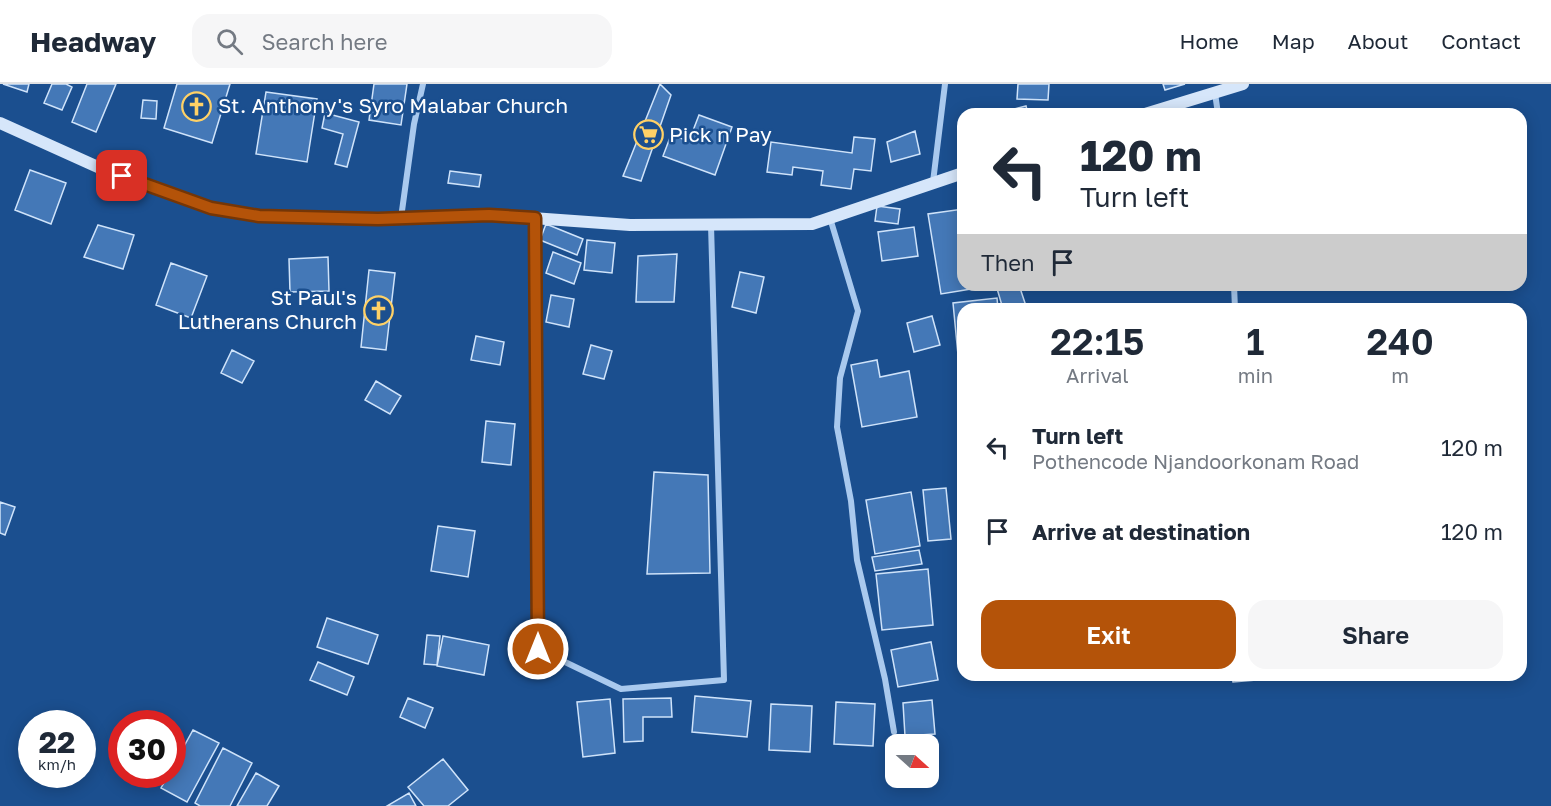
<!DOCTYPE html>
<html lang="en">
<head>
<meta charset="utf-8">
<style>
  :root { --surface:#fff; --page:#f6f6f7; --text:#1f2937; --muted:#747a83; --line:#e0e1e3; --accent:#b45309 }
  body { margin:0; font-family:"Golos Text",sans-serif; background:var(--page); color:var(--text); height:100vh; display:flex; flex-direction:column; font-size:22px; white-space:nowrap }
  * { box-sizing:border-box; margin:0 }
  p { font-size:20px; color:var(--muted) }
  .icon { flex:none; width:33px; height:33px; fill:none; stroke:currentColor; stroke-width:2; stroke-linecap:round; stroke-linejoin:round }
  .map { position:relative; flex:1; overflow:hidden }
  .panel { position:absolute; left:957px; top:219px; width:570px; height:378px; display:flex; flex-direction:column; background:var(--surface); border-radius:18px; box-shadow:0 3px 15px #0003 }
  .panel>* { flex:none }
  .guide { position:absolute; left:957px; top:24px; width:570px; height:183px; border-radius:18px; box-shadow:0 3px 15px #0003; background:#fff; color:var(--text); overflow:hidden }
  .needle { width:39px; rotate:111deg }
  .controls { position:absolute; left:885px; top:650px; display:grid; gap:12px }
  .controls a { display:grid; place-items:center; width:54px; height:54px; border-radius:12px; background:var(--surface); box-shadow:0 3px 15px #0003; font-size:30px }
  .speed { position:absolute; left:18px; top:626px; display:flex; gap:12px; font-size:30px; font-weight:700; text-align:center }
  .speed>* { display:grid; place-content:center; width:78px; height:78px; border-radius:50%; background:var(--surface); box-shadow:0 3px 15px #0003; line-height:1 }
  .speed small { font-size:15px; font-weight:400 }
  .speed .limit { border:9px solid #d22; background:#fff; color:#111 }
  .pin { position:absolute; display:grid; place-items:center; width:51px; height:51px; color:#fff; margin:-26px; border-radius:12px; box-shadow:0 3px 9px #0006 }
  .me { position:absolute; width:66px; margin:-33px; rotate:0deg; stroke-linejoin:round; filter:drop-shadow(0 0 4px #0008) }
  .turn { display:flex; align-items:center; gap:21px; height:126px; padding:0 24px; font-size:27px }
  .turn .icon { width:78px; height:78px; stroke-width:2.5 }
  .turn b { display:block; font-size:42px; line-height:51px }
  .then { display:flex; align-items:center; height:57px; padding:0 24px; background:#0003; gap:12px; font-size:22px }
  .eta { display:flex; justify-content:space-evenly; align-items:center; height:102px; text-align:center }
  .eta b { font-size:36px; font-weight:600; line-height:42px }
  .button { display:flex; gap:12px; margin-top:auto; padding:12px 24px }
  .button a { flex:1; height:69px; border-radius:18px; background:var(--accent); color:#fff; font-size:24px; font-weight:600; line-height:69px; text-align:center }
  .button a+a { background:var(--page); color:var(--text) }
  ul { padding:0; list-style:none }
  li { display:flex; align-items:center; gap:18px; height:84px; padding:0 24px }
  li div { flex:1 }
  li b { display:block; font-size:22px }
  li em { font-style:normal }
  header { display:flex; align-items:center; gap:36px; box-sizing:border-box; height:84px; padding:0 30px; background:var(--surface); border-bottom:2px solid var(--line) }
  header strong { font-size:28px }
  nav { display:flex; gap:33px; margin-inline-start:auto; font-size:21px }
  .search { width:420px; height:54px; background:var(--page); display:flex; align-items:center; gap:15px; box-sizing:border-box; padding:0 21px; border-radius:18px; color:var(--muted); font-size:22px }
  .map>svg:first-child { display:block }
  .building { fill:#4478b7; stroke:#cfe3fa; stroke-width:1.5 }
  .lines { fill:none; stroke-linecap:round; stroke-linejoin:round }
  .minor { stroke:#a9c9ee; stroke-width:6 }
  .secondary { stroke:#d6e6fa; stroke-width:12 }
  .route-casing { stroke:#753606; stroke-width:15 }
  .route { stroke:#b45309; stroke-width:10 }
  .labels { text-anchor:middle; stroke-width:5; stroke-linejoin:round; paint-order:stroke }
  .poi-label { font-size:21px; fill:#fff; stroke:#1b4f8f; text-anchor:start }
</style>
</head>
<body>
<header>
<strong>Headway</strong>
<div class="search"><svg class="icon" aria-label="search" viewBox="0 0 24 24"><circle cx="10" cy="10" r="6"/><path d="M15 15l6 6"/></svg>Search here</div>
<nav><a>Home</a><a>Map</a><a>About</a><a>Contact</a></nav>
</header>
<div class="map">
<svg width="1551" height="722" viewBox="0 0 1551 722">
  <rect width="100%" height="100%" fill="#1b4f8f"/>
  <path class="building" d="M 3,0 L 29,0 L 27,8 Z
    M 52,0 L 66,0 L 72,3 L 62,26 L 44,19 Z
    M 87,0 L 116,0 L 96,48 L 72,38 Z
    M 177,0 L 230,0 L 212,59 L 164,44 Z
    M 374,0 L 407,0 L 401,41 L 369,36 Z
    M 660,0 L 671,11 L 641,97 L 623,92 Z
    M 1018,0 L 1049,0 L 1048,16 L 1017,15 Z
    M 1163,0 L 1185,0 L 1165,6 Z
    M 266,8 L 317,15 L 307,78 L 256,70 Z
    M 143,16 L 157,17 L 156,35 L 141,34 Z
    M 1026,22 L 1028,30 L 998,30 L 998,29 Z
    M 325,29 L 359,38 L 347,83 L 335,80 L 343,50 L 322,44 Z
    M 699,31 L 732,43 L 715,91 L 663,72 L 671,51 L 689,57 Z
    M 915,47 L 920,70 L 891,78 L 887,58 Z
    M 854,53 L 875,55 L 871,87 L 854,85 L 851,105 L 821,101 L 823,87 L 793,83 L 792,91 L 767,88 L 771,58 L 852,69 Z
    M 30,86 L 66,99 L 51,140 L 15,126 Z
    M 450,87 L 481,91 L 479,103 L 448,99 Z
    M 877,122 L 900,125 L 898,140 L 875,137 Z
    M 963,125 L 963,201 L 983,201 L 983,203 L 941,210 L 928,130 Z
    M 546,140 L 583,155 L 577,171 L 540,156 Z
    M 98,141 L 134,151 L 123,185 L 84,173 Z
    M 914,143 L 918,172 L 882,177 L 878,148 Z
    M 587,156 L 615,159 L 612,189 L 584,186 Z
    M 553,168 L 581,179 L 574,200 L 546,189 Z
    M 677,170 L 674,218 L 636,218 L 638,172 Z
    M 328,173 L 329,207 L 290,208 L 289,175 Z
    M 171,179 L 207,192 L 191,234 L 156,221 Z
    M 369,186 L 395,189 L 386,266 L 361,263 Z
    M 740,188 L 764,193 L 756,229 L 732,223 Z
    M 996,201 L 1019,201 L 1027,225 L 1003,225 Z
    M 551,211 L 574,215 L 569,243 L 546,238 Z
    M 997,214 L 998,225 L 963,225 L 963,281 L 959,281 L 953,219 Z
    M 932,232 L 940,261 L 914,268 L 907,239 Z
    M 476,252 L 504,258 L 500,281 L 471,276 Z
    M 591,261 L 612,267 L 604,295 L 583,290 Z
    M 232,266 L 254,277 L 242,299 L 221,289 Z
    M 877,276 L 880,293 L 909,287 L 917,333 L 862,343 L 851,281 Z
    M 376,297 L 401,312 L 390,330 L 365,316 Z
    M 486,337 L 515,340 L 511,381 L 482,378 Z
    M 654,388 L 708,391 L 710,489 L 647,490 Z
    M 946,404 L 951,455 L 928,457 L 923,406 Z
    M 911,408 L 920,462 L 875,470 L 866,416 Z
    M 0,418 L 15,423 L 5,451 L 0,449 Z
    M 438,442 L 475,447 L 468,493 L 431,487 Z
    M 919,466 L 922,480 L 875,487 L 872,473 Z
    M 928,485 L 933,541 L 882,546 L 876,490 Z
    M 327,534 L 378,551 L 368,580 L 317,563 Z
    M 427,551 L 440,552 L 437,581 L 424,580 Z
    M 443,552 L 489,561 L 484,591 L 437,582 Z
    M 931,558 L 938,596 L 898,603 L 891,566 Z
    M 318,578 L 354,593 L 347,611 L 310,596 Z
    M 1232,591 L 1281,591 L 1281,594 L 1233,598 Z
    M 695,612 L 751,617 L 747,653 L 692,648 Z
    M 408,614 L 433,624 L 425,644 L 400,633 Z
    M 671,614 L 672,633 L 643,633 L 643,657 L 624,658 L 623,615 Z
    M 610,615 L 615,669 L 583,673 L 577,618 Z
    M 932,616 L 935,650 L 905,652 L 903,619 Z
    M 836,618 L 875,620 L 873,662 L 834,660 Z
    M 771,620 L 812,622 L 810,668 L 769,666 Z
    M 193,646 L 219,659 L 187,718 L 161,704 L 169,690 L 172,690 L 172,684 Z
    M 223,664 L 252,679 L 230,722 L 200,722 L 195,719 Z
    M 928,668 L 929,700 L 897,700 L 898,693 L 928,693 Z
    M 443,675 L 468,706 L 448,722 L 424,722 L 408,703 Z
    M 256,689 L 279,702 L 267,722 L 237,722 Z
    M 409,709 L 416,722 L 387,722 Z"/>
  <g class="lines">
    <path class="minor" d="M 1215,9 L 1218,30
      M 933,98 L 945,0
      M 401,134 L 414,40 L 423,0
      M 535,134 L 538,565 L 621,605 L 724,596 L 711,141
      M 830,134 L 858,227 L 840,294 L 837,343 L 851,417 L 857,476 L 885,595 L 894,648
      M 1234,201 L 1235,225"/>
    <path class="secondary" d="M 1145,30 L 1243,0
      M 0,39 L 100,84 L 211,124 L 259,132 L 378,135 L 489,131 L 630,141 L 812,140 L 963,89"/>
  </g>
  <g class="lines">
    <defs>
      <path id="route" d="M 122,92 L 211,124 L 259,132 L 378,135 L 489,131 L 535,134 L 538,565"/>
    </defs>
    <use href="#route" class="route-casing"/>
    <use href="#route" class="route"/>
  </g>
  <defs>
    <symbol id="church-ring" viewBox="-11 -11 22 22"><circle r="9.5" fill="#1b4f8f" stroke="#ffd166" stroke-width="1.5"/><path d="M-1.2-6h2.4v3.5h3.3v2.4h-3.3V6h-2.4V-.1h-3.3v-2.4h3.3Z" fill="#ffd166"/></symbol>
    <symbol id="supermarket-ring" viewBox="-11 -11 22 22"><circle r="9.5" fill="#1b4f8f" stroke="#ffd166" stroke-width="1.5"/><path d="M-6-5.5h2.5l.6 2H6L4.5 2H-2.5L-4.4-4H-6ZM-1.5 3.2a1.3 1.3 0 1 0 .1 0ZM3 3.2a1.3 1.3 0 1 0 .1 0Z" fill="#ffd166"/></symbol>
  </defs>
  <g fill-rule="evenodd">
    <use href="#church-ring" x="180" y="6" width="33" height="33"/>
    <use href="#supermarket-ring" x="632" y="34" width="33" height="33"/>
    <use href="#church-ring" x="362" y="210" width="33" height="33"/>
  </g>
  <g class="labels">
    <g class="poi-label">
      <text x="218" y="29">St. Anthony's Syro Malabar Church</text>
      <text x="669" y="58">Pick n Pay</text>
      <text x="357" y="221" text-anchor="end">St Paul's<tspan x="357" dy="24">Lutherans Church</tspan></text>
    </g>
  </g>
</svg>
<div class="controls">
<a><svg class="needle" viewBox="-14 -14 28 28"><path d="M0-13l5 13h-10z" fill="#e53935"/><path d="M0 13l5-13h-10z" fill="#747a83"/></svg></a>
</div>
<div class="speed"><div>22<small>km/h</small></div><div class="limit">30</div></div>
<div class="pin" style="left:122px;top:92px;background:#d93025"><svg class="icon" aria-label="arrive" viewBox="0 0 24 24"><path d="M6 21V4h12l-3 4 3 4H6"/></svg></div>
<svg class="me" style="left:538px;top:565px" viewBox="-20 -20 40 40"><circle r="17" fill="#b45309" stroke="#fff" stroke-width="3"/><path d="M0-11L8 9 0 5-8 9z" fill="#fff"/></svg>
<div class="guide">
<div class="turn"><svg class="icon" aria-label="left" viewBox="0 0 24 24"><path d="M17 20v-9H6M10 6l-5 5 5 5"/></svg><div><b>120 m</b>Turn left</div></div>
<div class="then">Then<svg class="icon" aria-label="arrive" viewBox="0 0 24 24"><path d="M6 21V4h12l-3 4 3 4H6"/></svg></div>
</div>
<section class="panel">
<div class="eta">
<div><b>22:15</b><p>Arrival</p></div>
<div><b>1</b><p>min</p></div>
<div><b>240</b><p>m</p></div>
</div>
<ul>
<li><svg class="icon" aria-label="left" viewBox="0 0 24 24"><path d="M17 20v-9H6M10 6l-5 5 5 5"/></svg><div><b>Turn left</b><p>Pothencode Njandoorkonam Road</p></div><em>120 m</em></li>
<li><svg class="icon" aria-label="arrive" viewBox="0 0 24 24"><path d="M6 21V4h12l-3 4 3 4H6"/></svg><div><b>Arrive at destination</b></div><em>120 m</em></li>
</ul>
<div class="button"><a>Exit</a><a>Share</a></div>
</section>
</div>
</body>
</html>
